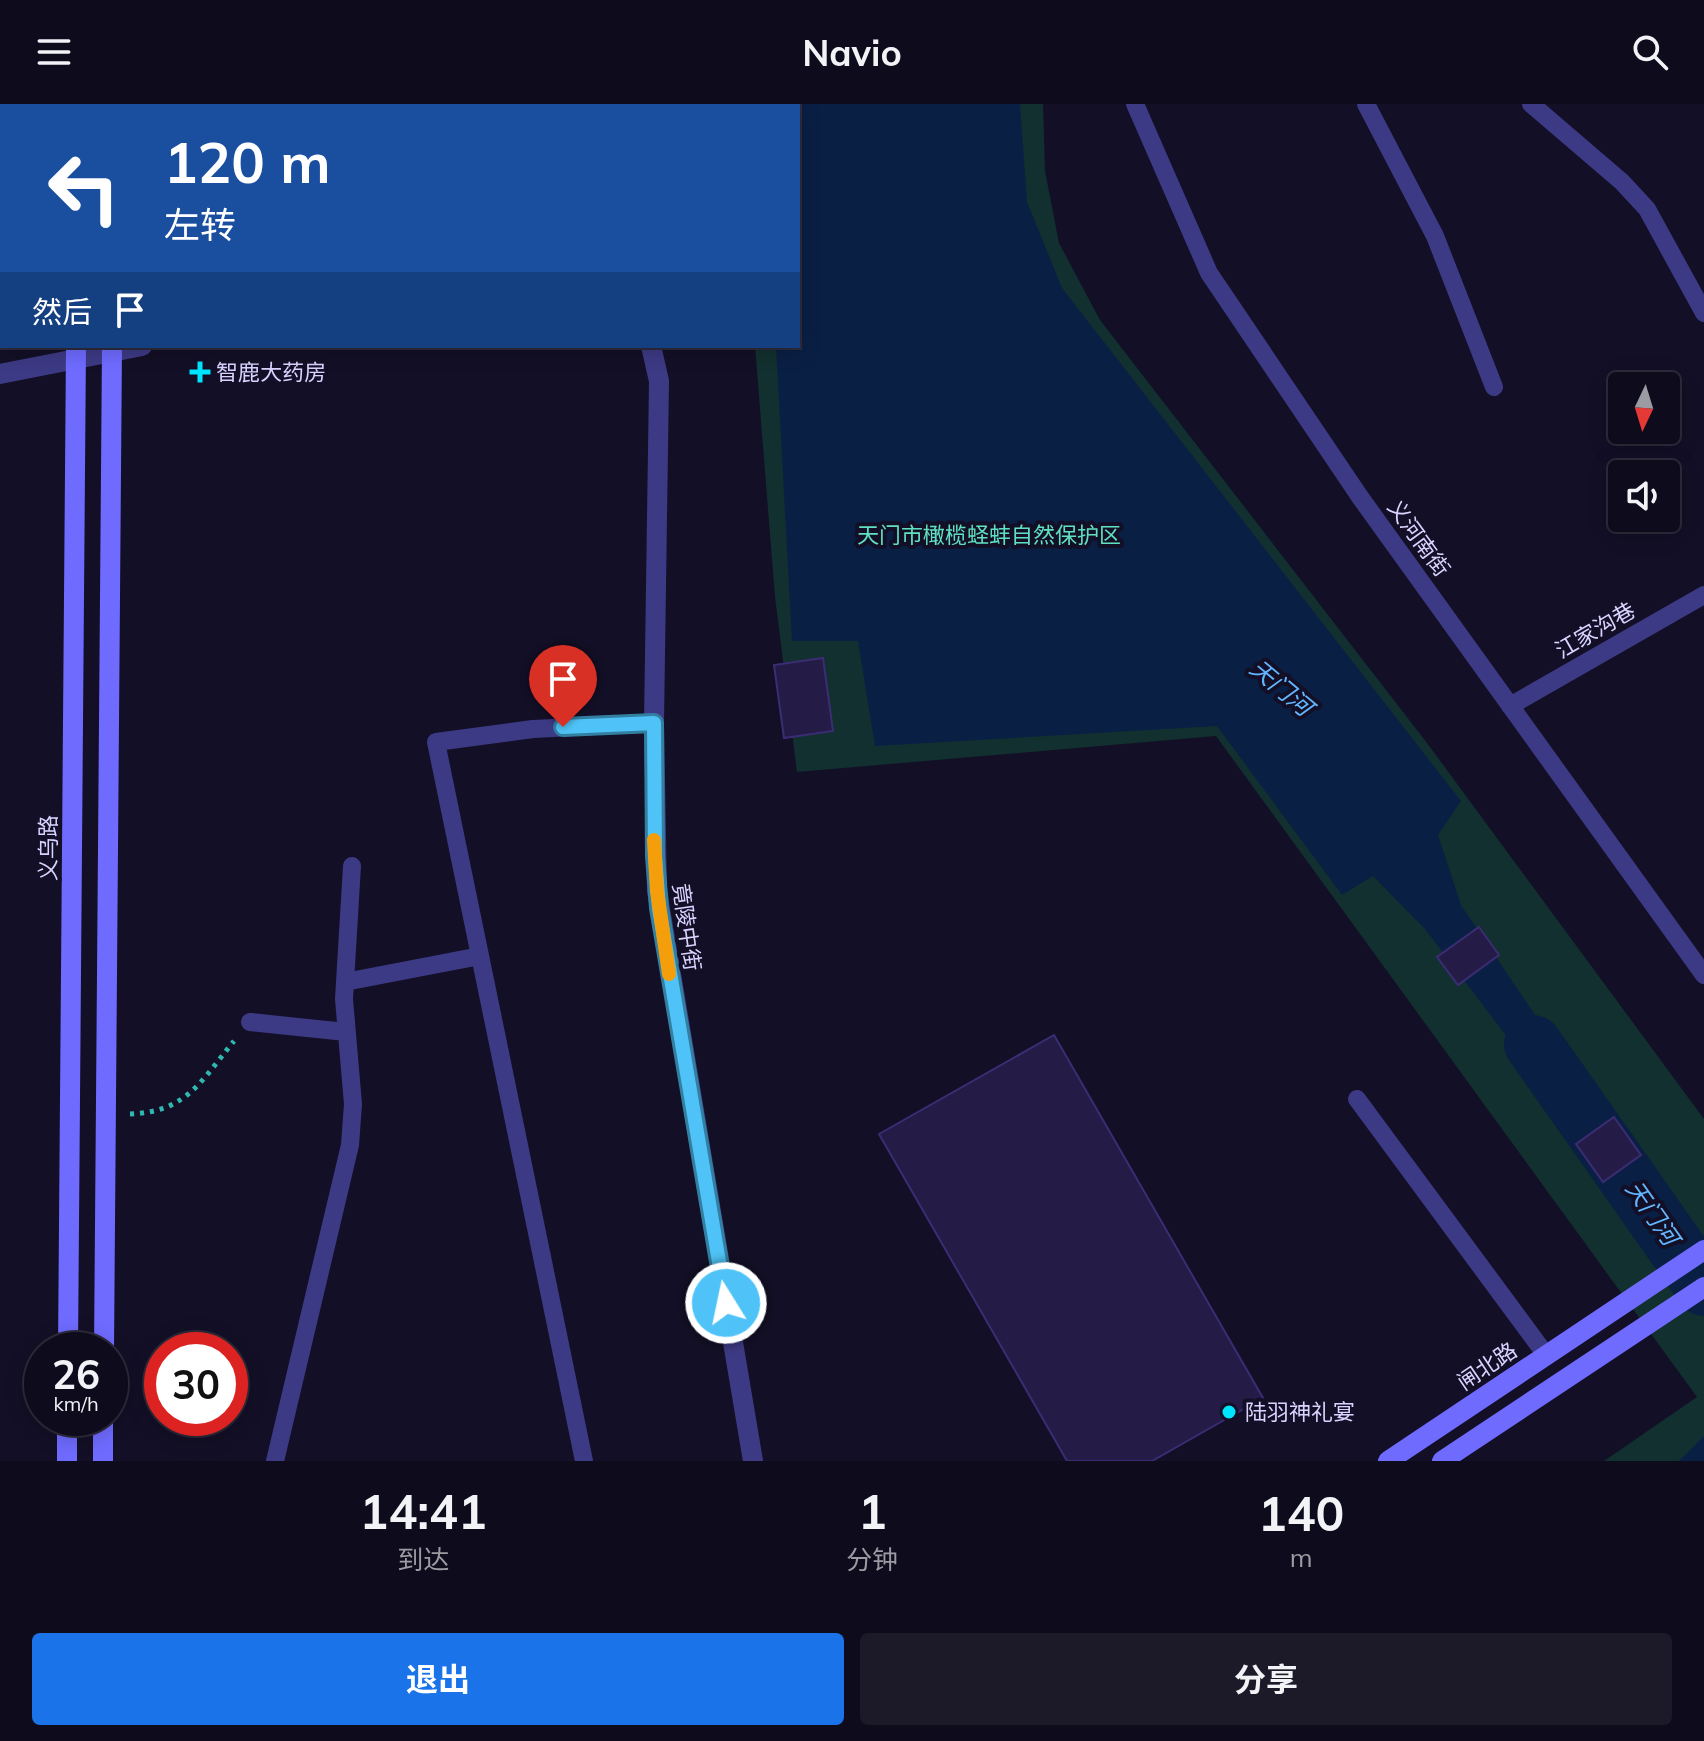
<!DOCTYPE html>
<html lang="zh">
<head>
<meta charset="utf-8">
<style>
  :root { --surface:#0e0b1c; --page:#1c1929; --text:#f1f3f6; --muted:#9b9ba3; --line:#2e2b3b; --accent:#1a73e8 }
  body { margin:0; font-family:Mulish,"Noto Sans SC",sans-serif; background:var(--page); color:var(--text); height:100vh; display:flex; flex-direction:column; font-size:30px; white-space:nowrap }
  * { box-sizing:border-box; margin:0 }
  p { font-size:26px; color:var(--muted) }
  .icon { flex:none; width:44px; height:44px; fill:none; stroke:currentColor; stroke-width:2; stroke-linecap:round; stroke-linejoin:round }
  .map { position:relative; height:1357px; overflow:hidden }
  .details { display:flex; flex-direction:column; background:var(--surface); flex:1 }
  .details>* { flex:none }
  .guide { position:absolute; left:0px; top:0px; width:800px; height:244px; box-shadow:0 4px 20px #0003,0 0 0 2px var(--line); background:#1a4fa0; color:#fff; overflow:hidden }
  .needle { width:52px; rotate:184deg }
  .buttons { position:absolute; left:1608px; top:268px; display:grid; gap:16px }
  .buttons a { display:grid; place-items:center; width:72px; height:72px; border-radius:8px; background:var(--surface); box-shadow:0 4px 20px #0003,0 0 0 2px var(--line); font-size:40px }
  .speed { position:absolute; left:24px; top:1228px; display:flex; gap:16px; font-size:40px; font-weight:700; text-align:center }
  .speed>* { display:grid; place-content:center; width:104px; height:104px; border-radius:50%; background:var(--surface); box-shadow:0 4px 20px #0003,0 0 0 2px var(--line); line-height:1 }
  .speed small { font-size:20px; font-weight:400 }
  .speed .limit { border:12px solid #d22; background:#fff; color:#111 }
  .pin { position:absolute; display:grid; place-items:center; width:68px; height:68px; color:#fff; margin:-82px -34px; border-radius:50% 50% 50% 0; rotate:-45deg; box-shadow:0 0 8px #0007 }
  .pin .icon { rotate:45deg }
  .me { position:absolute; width:88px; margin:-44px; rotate:350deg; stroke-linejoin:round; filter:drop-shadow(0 0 6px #0008) }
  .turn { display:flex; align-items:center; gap:28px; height:168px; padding:0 32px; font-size:36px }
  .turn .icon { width:104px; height:104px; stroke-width:2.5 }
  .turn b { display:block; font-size:56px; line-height:68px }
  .then { display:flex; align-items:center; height:76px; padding:0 32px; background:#0003; gap:16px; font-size:30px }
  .eta { display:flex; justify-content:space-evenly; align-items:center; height:136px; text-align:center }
  .eta b { font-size:48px; font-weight:700; line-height:56px }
  .button { display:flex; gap:16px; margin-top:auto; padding:16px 32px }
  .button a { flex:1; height:92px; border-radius:8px; background:var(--accent); color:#fff; font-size:32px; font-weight:700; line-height:92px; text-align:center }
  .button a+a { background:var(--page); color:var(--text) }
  header { display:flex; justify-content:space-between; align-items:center; height:104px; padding:0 32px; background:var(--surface); font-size:36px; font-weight:700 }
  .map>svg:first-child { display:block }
  .green { fill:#12302f }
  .water { fill:#0a1f44 }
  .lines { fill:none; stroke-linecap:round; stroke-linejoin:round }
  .river { stroke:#0a1f44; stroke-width:58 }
  .building { fill:#241b47; stroke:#3b2d73; stroke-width:2 }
  .path { stroke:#2fb8b0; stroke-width:5; stroke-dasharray:4 6; stroke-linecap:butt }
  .lane { stroke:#3d3a85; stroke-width:18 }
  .street { stroke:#3d3a85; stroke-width:20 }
  .secondary { stroke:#6f6bff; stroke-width:20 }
  .route-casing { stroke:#337fa1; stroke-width:20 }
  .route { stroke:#4fc3f7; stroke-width:14 }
  .slow { stroke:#f59e0b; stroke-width:14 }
  .poi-dot { fill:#00e5ff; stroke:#130f26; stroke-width:3 }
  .labels { text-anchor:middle; stroke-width:8; stroke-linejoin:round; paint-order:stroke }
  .poi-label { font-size:22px; fill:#d9d4ff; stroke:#130f26; text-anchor:start }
  .park-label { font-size:22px; fill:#5fe0c0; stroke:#130f26 }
  .street-label { font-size:22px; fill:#d9d4ff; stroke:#130f26 }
  .water-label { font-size:24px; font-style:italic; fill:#62b6ff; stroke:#130f26 }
</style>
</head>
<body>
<header><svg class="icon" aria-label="menu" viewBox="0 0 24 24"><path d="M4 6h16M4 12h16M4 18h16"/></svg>Navio<svg class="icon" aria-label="search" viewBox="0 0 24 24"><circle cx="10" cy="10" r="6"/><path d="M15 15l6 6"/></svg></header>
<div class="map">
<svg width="1704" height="1357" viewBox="0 0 1704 1357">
  <rect width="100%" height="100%" fill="#130f26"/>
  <path class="green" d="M 0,0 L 177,2 L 2,2 L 2,242 L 11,242 L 0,244 Z
    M 735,0 L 1043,0 L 1045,67 L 1059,139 L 1100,216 L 1427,639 L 1704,1015 L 1704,1357 L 1604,1357 L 1697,1293 L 1216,632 L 797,668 L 775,493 L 755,242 L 798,242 L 798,2 Z"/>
  <path class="water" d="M 761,0 L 1020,0 L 1027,98 L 1062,184 L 1461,697 L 1438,731 L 1461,801 L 1592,996 L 1568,1013 L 1425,825 L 1373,772 L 1342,791 L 1217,622 L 875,642 L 858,537 L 792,537 L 776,242 L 798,242 L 798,2 Z
    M 1704,1332 L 1704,1357 L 1679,1357 Z"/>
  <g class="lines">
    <path class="river" d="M 1533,940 L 1704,1183"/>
  </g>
  <path class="building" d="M 823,554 L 833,627 L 784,634 L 774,561 Z
    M 1479,823 L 1499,851 L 1458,881 L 1437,853 Z
    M 1054,931 L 1263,1294 L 1152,1357 L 1067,1357 L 879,1030 Z
    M 1614,1013 L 1641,1051 L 1603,1078 L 1576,1040 Z"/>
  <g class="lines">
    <path class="path" d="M 130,1010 C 187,1008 201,977 234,937"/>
    <path class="lane" d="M 667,0 L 668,2
      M 1135,0 L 1209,169 L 1360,393 L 1704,871
      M 1366,0 L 1435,132 L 1494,283
      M 1531,0 L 1622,78 L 1647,105 L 1704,209
      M 0,48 L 2,61
      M 1510,602 L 1704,491
      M 345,878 L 480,852
      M 250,918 L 346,928
      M 1357,995 L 1546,1251
      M 275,1357 L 350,1041 L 353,1000 L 344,895 L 352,762
      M 584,1357 L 436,638 L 533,625 L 654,619"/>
    <path class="street" d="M 651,242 L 659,277 L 654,619 L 657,787 L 753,1357
      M 0,270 L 142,242"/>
    <path class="secondary" d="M 70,0 L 70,2
      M 107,0 L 107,2
      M 68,1246 L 76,242
      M 104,1246 L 112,242
      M 67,1357 L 67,1314
      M 103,1357 L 103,1314
      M 1388,1357 L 1704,1146
      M 1442,1357 L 1704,1183"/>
  </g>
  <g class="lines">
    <defs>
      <path id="route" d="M 563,623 L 654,619 L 655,752 L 659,804 L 726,1199"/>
    </defs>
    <use href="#route" class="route-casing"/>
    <use href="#route" class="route"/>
    <path class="slow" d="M 654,736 L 657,787 L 669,870"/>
  </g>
  <g class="poi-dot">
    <path d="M196 256h8v8h8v8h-8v8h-8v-8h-8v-8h8z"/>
    <circle cx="1229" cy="1308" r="8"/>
  </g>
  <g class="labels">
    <g class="poi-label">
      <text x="216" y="276">智鹿大药房</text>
      <text x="1245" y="1316">陆羽神礼宴</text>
    </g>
    <g class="park-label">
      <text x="989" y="439">天门市橄榄蛏蚌自然保护区</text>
    </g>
    <g class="street-label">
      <text transform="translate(1419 434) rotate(54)" y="8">义河南街</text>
      <text transform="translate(1595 526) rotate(-30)" y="8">江家沟巷</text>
      <text transform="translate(48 744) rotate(-90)" y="8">义乌路</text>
      <text transform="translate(687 823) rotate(82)" y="8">竟陵中街</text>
      <text transform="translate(1487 1262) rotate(-34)" y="8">闸北路</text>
    </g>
    <g class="water-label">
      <text transform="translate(1281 584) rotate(40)" y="8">天门河</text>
      <text transform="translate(1652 1109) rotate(55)" y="8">天门河</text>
    </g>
  </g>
</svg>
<div class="buttons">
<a><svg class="needle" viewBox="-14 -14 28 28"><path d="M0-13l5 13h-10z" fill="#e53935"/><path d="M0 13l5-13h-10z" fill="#9b9ba3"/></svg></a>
<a><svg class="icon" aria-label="sound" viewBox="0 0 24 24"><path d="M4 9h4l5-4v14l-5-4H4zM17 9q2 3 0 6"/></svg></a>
</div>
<div class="speed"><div>26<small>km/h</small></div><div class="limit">30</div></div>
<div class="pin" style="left:563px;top:623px;background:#d93025"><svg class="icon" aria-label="arrive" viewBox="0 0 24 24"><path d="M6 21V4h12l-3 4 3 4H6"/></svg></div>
<svg class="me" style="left:726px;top:1199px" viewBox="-20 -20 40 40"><circle r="17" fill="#4fc3f7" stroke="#fff" stroke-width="3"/><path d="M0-11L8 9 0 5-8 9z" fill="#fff"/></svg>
<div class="guide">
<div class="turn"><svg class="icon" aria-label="left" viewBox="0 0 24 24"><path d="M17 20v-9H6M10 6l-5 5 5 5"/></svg><div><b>120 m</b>左转</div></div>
<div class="then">然后<svg class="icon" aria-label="arrive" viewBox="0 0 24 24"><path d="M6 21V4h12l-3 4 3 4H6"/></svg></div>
</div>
</div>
<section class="details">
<div class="eta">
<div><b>14:41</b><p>到达</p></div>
<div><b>1</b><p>分钟</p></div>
<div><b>140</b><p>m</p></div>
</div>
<div class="button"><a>退出</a><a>分享</a></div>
</section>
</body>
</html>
